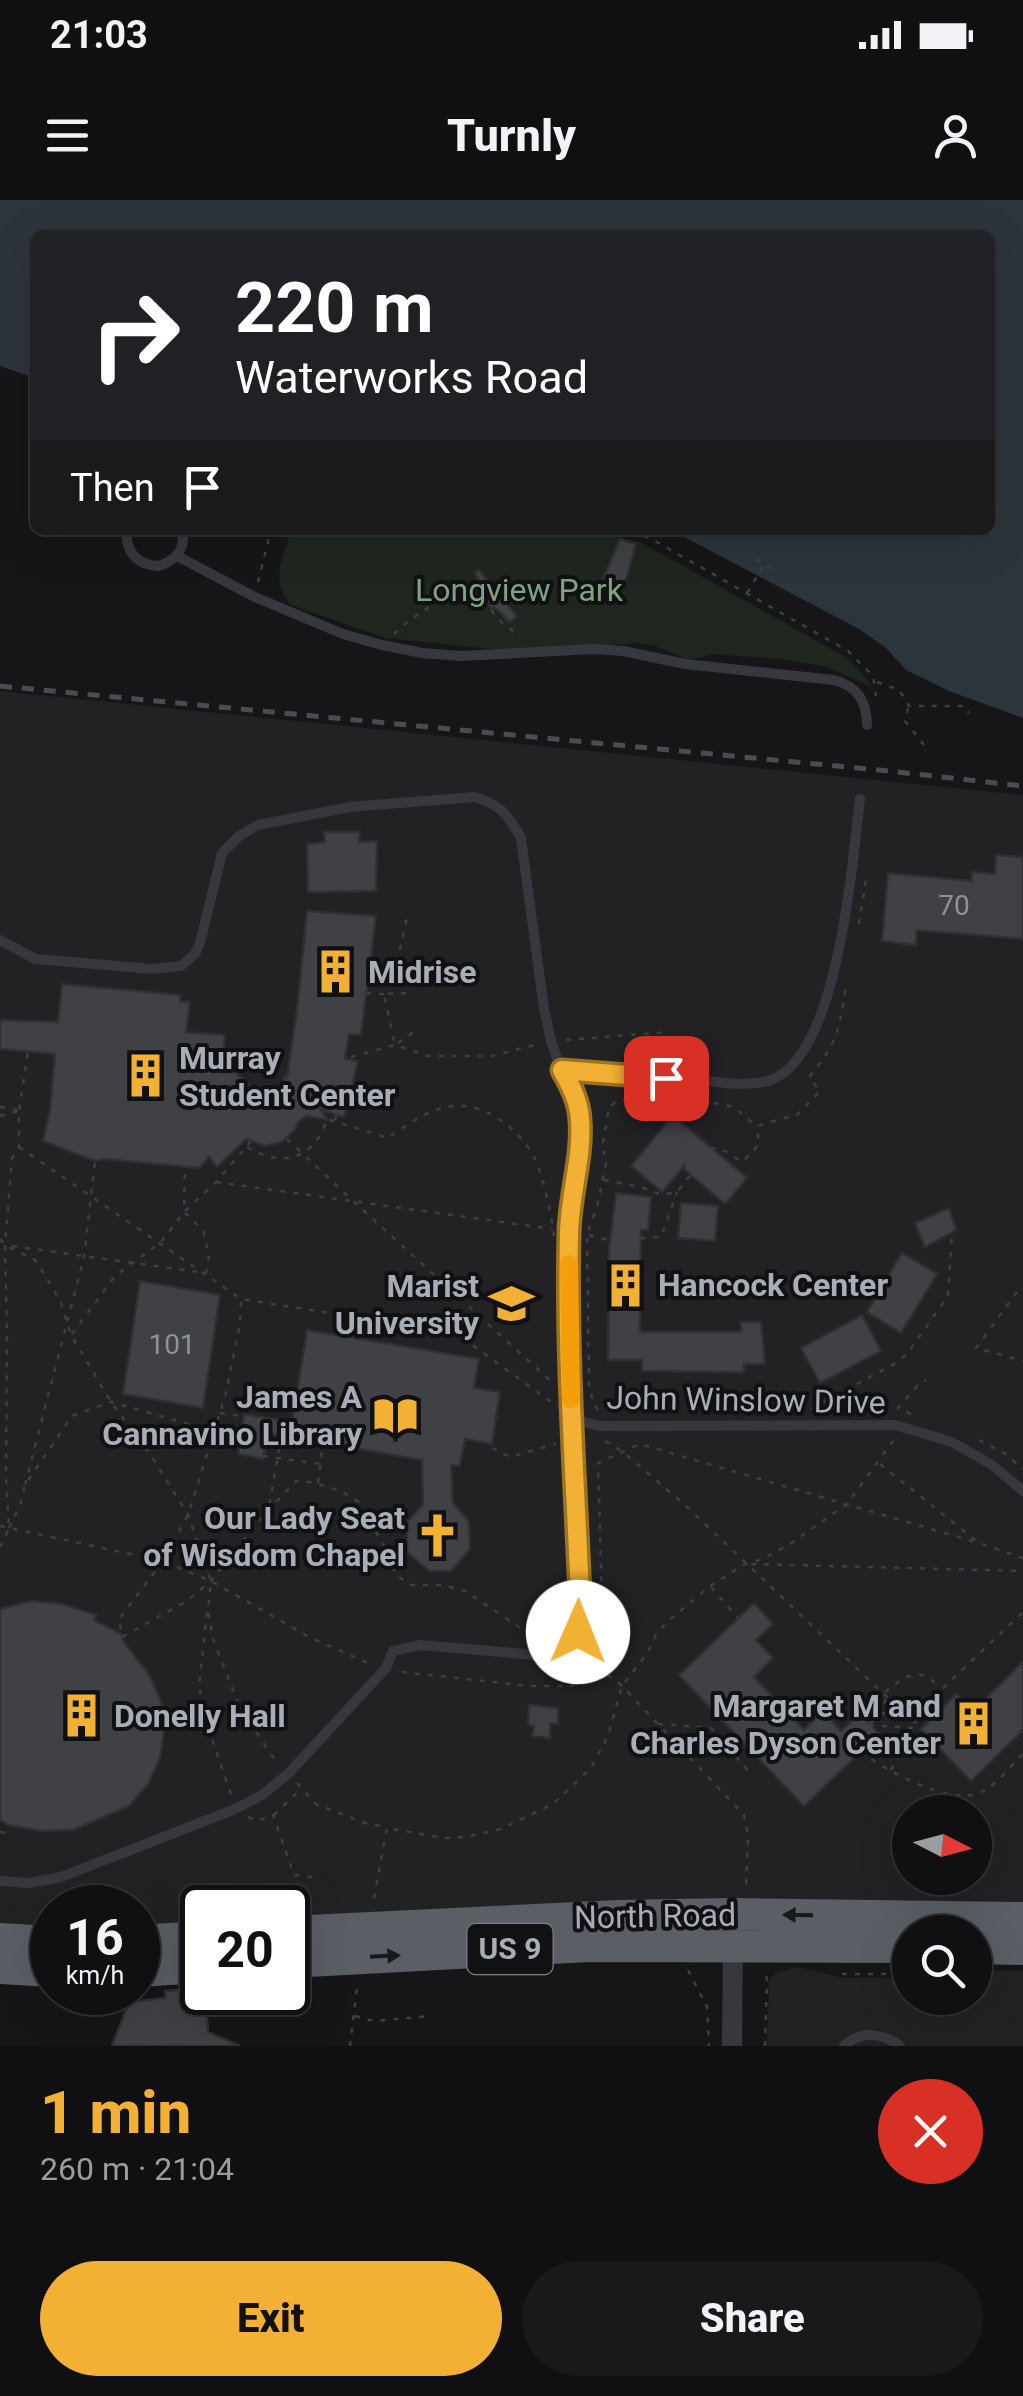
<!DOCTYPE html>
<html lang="en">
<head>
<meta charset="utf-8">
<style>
  :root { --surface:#101012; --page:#19191b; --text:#f1f3f6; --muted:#9c9d9f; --line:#303032; --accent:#f2b134 }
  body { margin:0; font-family:Roboto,sans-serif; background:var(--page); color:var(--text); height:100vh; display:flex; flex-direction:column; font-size:38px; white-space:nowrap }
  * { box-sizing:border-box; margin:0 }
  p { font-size:32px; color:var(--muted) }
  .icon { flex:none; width:55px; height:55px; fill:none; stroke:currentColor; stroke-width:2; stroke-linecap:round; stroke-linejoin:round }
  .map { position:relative; height:1846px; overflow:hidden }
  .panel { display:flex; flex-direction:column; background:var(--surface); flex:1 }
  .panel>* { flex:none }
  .hud { position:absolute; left:30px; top:30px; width:965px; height:305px; border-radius:15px; box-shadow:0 10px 40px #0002,0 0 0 2px var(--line); background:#202124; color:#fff; overflow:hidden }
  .needle { width:65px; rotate:96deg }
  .tools { position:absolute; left:892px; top:1595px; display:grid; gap:20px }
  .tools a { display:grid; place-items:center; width:100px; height:100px; border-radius:50%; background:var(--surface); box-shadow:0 10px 40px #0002,0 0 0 2px var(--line); font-size:50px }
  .speed { position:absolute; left:30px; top:1685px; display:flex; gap:20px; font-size:50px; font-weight:700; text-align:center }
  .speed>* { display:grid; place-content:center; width:130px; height:130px; border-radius:50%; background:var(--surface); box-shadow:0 10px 40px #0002,0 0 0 2px var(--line); line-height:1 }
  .speed small { font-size:25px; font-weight:400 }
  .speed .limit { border:5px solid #111; border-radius:15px; background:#fff; color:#111 }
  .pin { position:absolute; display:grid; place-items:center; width:85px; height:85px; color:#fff; margin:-42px; border-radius:20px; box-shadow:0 5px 15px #0006 }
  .me { position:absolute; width:110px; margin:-55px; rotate:1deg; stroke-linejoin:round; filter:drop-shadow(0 0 8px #0008) }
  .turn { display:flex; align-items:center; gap:35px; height:210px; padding:0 40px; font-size:45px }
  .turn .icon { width:130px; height:130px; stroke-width:2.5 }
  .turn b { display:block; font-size:70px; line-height:85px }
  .then { display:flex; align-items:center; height:95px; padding:0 40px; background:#0003; gap:20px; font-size:38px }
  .round { display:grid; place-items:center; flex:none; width:105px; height:105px; border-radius:52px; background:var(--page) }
  .summary { display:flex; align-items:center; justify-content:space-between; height:170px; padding:0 40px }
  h1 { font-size:60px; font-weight:800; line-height:75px; color:var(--accent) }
  .button { display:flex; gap:20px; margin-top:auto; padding:20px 40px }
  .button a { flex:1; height:115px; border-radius:60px; background:var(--accent); color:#111; font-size:40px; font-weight:800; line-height:115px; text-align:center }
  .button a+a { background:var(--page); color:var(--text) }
  .status { display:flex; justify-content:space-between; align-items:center; height:70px; padding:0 50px; background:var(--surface); direction:ltr }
  .status svg { height:28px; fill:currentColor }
  header { display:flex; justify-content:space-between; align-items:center; height:130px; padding:0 40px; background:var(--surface); font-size:45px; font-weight:800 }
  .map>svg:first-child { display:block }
  .built { fill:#222225; fill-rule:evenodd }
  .green { fill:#1e261f }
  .water { fill:#2c353c }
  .building { fill:#404145; stroke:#303034; stroke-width:2.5 }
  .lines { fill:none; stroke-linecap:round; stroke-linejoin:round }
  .path { stroke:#3d3f44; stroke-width:2.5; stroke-dasharray:5 8; stroke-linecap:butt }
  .service { stroke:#37383d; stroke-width:10 }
  .minor { stroke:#37383d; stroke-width:20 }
  .trunk { stroke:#5b5e65; stroke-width:32 }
  .rail { stroke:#4a4c52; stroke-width:5; stroke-dasharray:12 10; stroke-linecap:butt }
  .oneway { fill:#18191b }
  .route-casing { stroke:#9d7322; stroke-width:25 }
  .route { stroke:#f2b134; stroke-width:18 }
  .slow { stroke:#f59e0b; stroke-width:18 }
  .labels { text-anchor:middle; stroke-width:8; stroke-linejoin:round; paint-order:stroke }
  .number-label { font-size:28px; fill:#8e929b }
  .shield { fill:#111113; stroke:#7b7e86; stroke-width:2.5 }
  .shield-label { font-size:30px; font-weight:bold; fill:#a8adb8 }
  .park-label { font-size:32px; fill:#7fa381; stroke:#111113 }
  .poi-label { font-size:32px; font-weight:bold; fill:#a8adb8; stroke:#111113; text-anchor:start }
  .street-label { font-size:32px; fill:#a8adb8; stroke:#111113 }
</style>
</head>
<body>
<div class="status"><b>21:03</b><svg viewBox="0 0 49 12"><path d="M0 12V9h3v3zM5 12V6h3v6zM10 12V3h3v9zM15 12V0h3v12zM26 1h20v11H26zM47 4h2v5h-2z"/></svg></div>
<header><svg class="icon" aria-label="menu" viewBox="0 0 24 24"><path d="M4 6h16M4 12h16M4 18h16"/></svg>Turnly<svg class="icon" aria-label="person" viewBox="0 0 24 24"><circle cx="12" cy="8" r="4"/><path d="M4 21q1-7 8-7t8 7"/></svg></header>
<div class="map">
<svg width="1023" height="1846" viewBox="0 0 1023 1846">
  <rect width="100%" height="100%" fill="#161618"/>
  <path class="built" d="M 0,491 L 1023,595 L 1023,1719 L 288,1761 L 288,1708 L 202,1708 L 202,1767 L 138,1771 L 138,1708 L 52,1708 L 52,1771 L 0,1769 ZM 910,1612 L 975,1612 L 975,1678 L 910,1678 Z
    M 798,1767 L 843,1778 L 910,1778 L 910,1798 L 975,1798 L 975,1770 L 1023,1771 L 1023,1846 L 767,1846 L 769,1781 L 776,1773 Z"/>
  <path class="green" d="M 291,330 L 592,330 L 642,343 L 849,459 L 873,487 L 827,467 L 788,460 L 715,454 L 689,460 L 653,445 L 640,443 L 511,451 L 385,438 L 291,405 C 269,379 283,360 291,330 Z"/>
  <path class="water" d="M 0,0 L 1023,0 L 1023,518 L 949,491 L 906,470 L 886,448 L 859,429 L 671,330 L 990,330 L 990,35 L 35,35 L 35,178 L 0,166 Z"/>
  <path class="building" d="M 620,339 L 636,344 L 624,386 L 603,379 Z
    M 479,370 L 489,383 L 497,387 L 496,391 L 517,416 L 510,422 L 494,407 L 492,409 L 482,396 L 450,391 L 479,381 L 475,373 Z
    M 324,632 L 360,632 L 359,642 L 377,641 L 376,691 L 308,692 L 307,644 L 325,642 Z
    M 996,655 L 1023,657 L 1023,739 L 917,730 L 916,745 L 882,741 L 888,673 L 972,681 L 972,672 L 995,674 Z
    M 307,711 L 376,716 L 361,835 L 349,834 L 345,859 L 358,861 L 344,917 L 321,910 L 328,920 L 307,916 L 298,922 L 295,930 L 282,942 L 265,946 L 246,939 L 217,967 L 209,957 L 199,968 L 105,959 L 95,961 L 43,941 L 50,910 L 55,854 L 0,849 L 0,820 L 58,822 L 62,784 L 180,795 L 180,801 L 190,802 L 186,832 L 225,835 L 223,860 L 252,888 L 265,885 L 283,888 L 284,876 L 287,877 L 297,810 Z
    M 673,915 L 747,978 L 725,1004 L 684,969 L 684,966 L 662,992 L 631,966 Z
    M 616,993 L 651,997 L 648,1030 L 641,1030 L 640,1132 L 741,1132 L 741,1122 L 761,1122 L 765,1164 L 744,1164 L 744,1172 L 642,1171 L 642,1160 L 608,1160 L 609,1049 Z
    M 681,1003 L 718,1006 L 715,1041 L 678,1038 Z
    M 949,1008 L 956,1030 L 925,1047 L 915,1023 Z
    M 902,1053 L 937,1074 L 901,1133 L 867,1112 Z
    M 140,1081 L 220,1095 L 203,1208 L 123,1194 Z
    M 862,1115 L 881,1151 L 820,1183 L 801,1148 Z
    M 307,1130 L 479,1159 L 474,1188 L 500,1192 L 492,1244 L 465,1239 L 460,1266 L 451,1265 L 453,1303 L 469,1321 L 470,1349 L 451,1371 L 429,1371 L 407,1352 L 407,1322 L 423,1305 L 422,1260 L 267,1233 L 263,1259 L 238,1254 L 244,1214 L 292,1223 Z
    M 31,1401 L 62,1404 L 96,1415 L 94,1420 L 121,1434 L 126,1445 L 150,1476 L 161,1502 L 164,1530 L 160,1558 L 148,1584 L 129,1606 L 73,1630 L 40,1631 L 9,1625 L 0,1620 L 0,1409 Z
    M 754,1403 L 773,1424 L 756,1440 L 773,1458 L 754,1477 L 804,1530 L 823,1511 L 841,1531 L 860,1513 L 879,1534 L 804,1606 L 679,1475 Z
    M 1023,1462 L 1023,1530 L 971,1581 L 921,1529 L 956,1494 L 973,1511 Z
    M 529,1505 L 558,1508 L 558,1524 L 550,1523 L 550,1538 L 532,1536 L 534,1526 L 528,1525 Z
    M 202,1788 L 202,1792 L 205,1792 L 208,1832 L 240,1846 L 112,1846 L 129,1802 L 166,1798 L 165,1791 Z"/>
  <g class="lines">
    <path class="path" d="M 632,330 L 655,341 L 848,451 L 873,476 L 876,496
      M 756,359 L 772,369
      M 258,382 L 271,330
      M 747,393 L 764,364
      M 394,434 C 415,414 438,400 466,391 L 484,400 L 498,419 L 520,437
      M 877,482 L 899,490 L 909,506 L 964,506 L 969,513
      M 908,508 L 905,521 L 924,545
      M 859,724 L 867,673
      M 366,793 L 384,794 L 402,742 L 406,721 L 411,718
      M 406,793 L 384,794 L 395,845 L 415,831
      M 566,840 L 669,832
      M 0,907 L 18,910
      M 0,916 L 18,911
      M 335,920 L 351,857 L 395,845 L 428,856 L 492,856 L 538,844
      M 287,939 L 352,1000 L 555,1185
      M 19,947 L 241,1099 L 445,1131 L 471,1144 L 558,1207
      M 247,947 C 282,968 314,960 327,919 L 388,938 C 410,923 436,903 465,906 C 494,909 524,935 536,961 C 543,977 553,1020 554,1037
      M 604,980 L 644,988 L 662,995 L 677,992 L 712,948 L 725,951 L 742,962 C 755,950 761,946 757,928
      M 216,982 L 552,1029
      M 589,1035 L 608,1040 L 661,1037 L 677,992
      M 0,1039 L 5,1045 L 35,1060 L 48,1080 L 61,1103 L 71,1135 L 111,1202 L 152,1257 L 188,1315 L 211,1381 L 208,1410 L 213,1439 L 240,1508 L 277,1563
      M 12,1046 L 206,1073 L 209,1056 L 203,1030 L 184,1012 L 185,967
      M 1017,1092 L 976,1148 L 1023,1161
      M 241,1102 L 240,1124 L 226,1193 L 188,1315 L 163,1361 L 119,1419 L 122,1437 L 187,1401 L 211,1381 L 263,1316 L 296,1281 L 311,1282 L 341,1291 L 360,1303 L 384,1346 L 396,1375 L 411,1385 L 442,1385 L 465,1391 L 540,1441
      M 72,1134 L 115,1076 L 161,1042 L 184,1012 L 216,982 L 252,940
      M 811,1209 L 894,1164 L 907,1154 L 948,1096 L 952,1032
      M 598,1210 L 593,1202 L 589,1186 L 587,1035 L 598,1003 L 607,959 L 602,949 L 609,908 L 614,903 L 626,899 L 724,904 C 743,910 742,917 757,926 L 798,914 L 820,891 L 809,877 C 839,841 839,830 846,785
      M 220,1213 L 284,1222 L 269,1307
      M 911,1214 L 898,1208 L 917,1186 L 926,1180
      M 979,1240 L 1004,1253 L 1023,1269
      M 605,1241 L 623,1252 L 685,1305 L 887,1497 L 920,1514
      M 492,1248 L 510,1257 L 556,1244
      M 263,1256 L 321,1264
      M 880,1264 L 979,1343 L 1023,1358
      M 318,1283 L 323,1243
      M 25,1285 L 84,1057 L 95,961
      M 0,1326 L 163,1361 L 211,1381 L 311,1438 L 370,1464
      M 9,1328 L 20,1305 L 25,1285 L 72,1216 L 111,1202 L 213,1231
      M 0,1347 L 9,1329 L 6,1276 L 7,1139 L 5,1045 L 12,958 L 19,947 L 19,911 L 28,851
      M 751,1364 L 1023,1371
      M 711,1387 L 738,1418
      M 207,1412 L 199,1486 L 208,1528 L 231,1594
      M 566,1463 L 570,1485
      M 402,1472 L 529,1486 L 571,1486 L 608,1475 L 622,1486 L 744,1615 L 748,1635 L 746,1688
      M 608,1472 L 603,1436 L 598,1263 L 640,1244 L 979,1343
      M 885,1492 C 905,1476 921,1464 940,1489
      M 937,1512 L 935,1508 L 941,1490 L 1023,1412
      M 882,1513 L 914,1514
      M 658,1524 L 711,1528 L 751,1574
      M 870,1524 L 882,1513 L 886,1498
      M 869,1525 L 913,1528
      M 861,1552 C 885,1570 951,1607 981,1592 C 997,1585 1010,1566 1023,1554
      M 891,1570 L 919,1515
      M 297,1583 L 316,1604 L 365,1623 L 385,1627
      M 274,1615 L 301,1589
      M 248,1617 L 257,1621 L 273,1615 L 294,1675 L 319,1678
      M 0,1632 L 8,1633
      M 374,1698 L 387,1628 L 443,1638 L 465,1637 L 501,1629 L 553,1604 L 591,1568 L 608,1536 L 622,1486 L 648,1452 L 656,1435 L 666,1423 L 710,1386 L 745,1364 L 763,1359 L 790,1344 L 847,1304 L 893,1241
      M 688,1770 L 707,1807 L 709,1846
      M 842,1774 L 910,1774
      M 355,1816 L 374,1821 L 431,1816
      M 350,1846 L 357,1787
      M 765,1846 L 767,1779 L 765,1773"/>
    <path class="service" d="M 127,330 C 125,352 137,365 159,366 C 177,360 185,349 183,330
      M 177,356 L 255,397 L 343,434 L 382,445 L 422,453 L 461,456 L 594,449 L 623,451 L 685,464 L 834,480 C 857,486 867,501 867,525
      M 0,740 L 35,759 L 152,769 L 181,766 L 195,754 L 200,743 L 222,653 L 239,636 L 258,625 L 350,607 L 474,597 C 500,604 508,615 521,638 L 544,809 L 551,841 L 561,870 L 574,890 L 580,920 L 569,1030 L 571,1238 L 581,1419 C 576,1440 568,1448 547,1456 L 420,1445 L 393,1451 L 386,1468 L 288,1574 L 262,1595 L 233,1610 L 61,1677 L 29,1683 L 0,1681
      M 561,870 C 607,874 653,877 699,880 C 721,882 747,887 768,881 C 839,860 852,661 860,599
      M 571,1218 L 599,1226 L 895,1225 L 952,1242 L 992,1265 L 1023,1291
      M 844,1846 C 861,1830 883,1833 900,1846"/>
    <path class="minor" d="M 732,1846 L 733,1736"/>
    <path class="trunk" d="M 288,1732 L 618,1716 L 733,1714 L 1023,1718
      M 0,1739 L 52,1742
      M 138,1741 L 202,1737
      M 975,1748 L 1023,1749
      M 288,1762 L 589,1746 L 910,1747
      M 0,1768 L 52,1771
      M 138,1771 L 202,1767"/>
    <path class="rail" d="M 0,486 L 879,570 L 1023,586"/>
  </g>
  <defs><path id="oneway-solid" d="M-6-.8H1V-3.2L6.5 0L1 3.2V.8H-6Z" transform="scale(2.5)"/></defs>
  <g class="oneway">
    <use href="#oneway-solid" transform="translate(798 1715) rotate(-179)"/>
    <use href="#oneway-solid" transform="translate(385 1756) rotate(-3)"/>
  </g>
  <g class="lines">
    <defs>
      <path id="route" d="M 578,1432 L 581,1419 C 576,1291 566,1163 569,1035 C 569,997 583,958 580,920 C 579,901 571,886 562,870 L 666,878"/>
    </defs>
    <use href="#route" class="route-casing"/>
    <use href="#route" class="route"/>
    <path class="slow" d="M 569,1064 L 571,1199"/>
  </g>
  <defs>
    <symbol id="building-bare" viewBox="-9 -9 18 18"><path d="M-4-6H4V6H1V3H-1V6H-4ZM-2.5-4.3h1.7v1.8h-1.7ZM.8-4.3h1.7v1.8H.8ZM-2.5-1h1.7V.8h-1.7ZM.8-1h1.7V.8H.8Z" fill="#f2b134" stroke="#111113" stroke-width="2.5" paint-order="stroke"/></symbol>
    <symbol id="university-bare" viewBox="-9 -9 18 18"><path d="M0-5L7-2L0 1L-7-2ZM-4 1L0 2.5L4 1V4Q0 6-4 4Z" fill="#f2b134" stroke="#111113" stroke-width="2.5" paint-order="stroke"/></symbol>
    <symbol id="library-bare" viewBox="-9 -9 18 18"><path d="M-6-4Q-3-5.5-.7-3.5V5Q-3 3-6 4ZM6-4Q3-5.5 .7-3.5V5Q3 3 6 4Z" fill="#f2b134" stroke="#111113" stroke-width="2.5" paint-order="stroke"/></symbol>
    <symbol id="church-bare" viewBox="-9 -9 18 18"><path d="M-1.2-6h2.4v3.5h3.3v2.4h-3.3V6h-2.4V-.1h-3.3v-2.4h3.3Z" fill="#f2b134" stroke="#111113" stroke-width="2.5" paint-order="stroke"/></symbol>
  </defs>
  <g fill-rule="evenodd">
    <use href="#building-bare" x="304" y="740" width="63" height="63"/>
    <use href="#building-bare" x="114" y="844" width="63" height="63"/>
    <use href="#building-bare" x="594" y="1054" width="63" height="63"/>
    <use href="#university-bare" x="480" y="1072" width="63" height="63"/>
    <use href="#library-bare" x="364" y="1184" width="63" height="63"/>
    <use href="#church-bare" x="406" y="1304" width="63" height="63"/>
    <use href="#building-bare" x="50" y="1484" width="63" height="63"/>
    <use href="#building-bare" x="942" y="1492" width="63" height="63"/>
  </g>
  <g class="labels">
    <g class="number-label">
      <text x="954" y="715">70</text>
      <text x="172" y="1154">101</text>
    </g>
    <rect class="shield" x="467.5" y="1724" width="85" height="50" rx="8"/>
    <g class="shield-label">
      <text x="510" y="1759">US 9</text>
    </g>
    <g class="park-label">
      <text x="519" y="401">Longview Park</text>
    </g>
    <g class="poi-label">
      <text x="368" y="783">Midrise</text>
      <text x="179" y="869">Murray<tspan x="179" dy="37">Student Center</tspan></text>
      <text x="658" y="1096">Hancock Center</text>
      <text x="479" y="1097" text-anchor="end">Marist<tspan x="479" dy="37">University</tspan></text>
      <text x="362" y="1208" text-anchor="end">James A<tspan x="362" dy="37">Cannavino Library</tspan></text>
      <text x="405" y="1329" text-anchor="end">Our Lady Seat<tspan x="405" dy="37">of Wisdom Chapel</tspan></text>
      <text x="941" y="1517" text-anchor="end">Margaret M and<tspan x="941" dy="37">Charles Dyson Center</tspan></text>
      <text x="114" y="1527">Donelly Hall</text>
    </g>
    <g class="street-label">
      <text transform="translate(746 1200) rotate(1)" y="11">John Winslow Drive</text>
      <text transform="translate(655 1716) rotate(-1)" y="11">North Road</text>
    </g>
  </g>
</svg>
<div class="tools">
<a><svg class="needle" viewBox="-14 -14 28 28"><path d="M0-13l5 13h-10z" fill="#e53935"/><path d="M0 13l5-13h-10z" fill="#9c9d9f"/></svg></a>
<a><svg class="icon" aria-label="search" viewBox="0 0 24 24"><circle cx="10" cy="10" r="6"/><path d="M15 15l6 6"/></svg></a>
</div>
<div class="speed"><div>16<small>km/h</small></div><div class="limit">20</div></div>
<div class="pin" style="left:666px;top:878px;background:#d93025"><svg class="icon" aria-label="arrive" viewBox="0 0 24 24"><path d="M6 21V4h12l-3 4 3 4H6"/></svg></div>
<svg class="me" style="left:578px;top:1432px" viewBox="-20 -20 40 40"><circle r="19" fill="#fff"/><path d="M0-13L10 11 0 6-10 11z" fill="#f2b134"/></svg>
<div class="hud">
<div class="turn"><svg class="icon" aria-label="right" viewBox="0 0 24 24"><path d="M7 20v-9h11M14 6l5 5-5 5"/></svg><div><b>220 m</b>Waterworks Road</div></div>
<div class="then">Then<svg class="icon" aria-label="arrive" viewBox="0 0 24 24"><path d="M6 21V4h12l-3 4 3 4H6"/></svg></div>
</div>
</div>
<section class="panel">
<div class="summary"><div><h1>1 min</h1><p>260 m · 21:04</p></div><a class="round" style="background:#d93025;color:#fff"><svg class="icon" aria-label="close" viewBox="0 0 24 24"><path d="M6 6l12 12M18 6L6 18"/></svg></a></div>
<div class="button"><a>Exit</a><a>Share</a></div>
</section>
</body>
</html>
